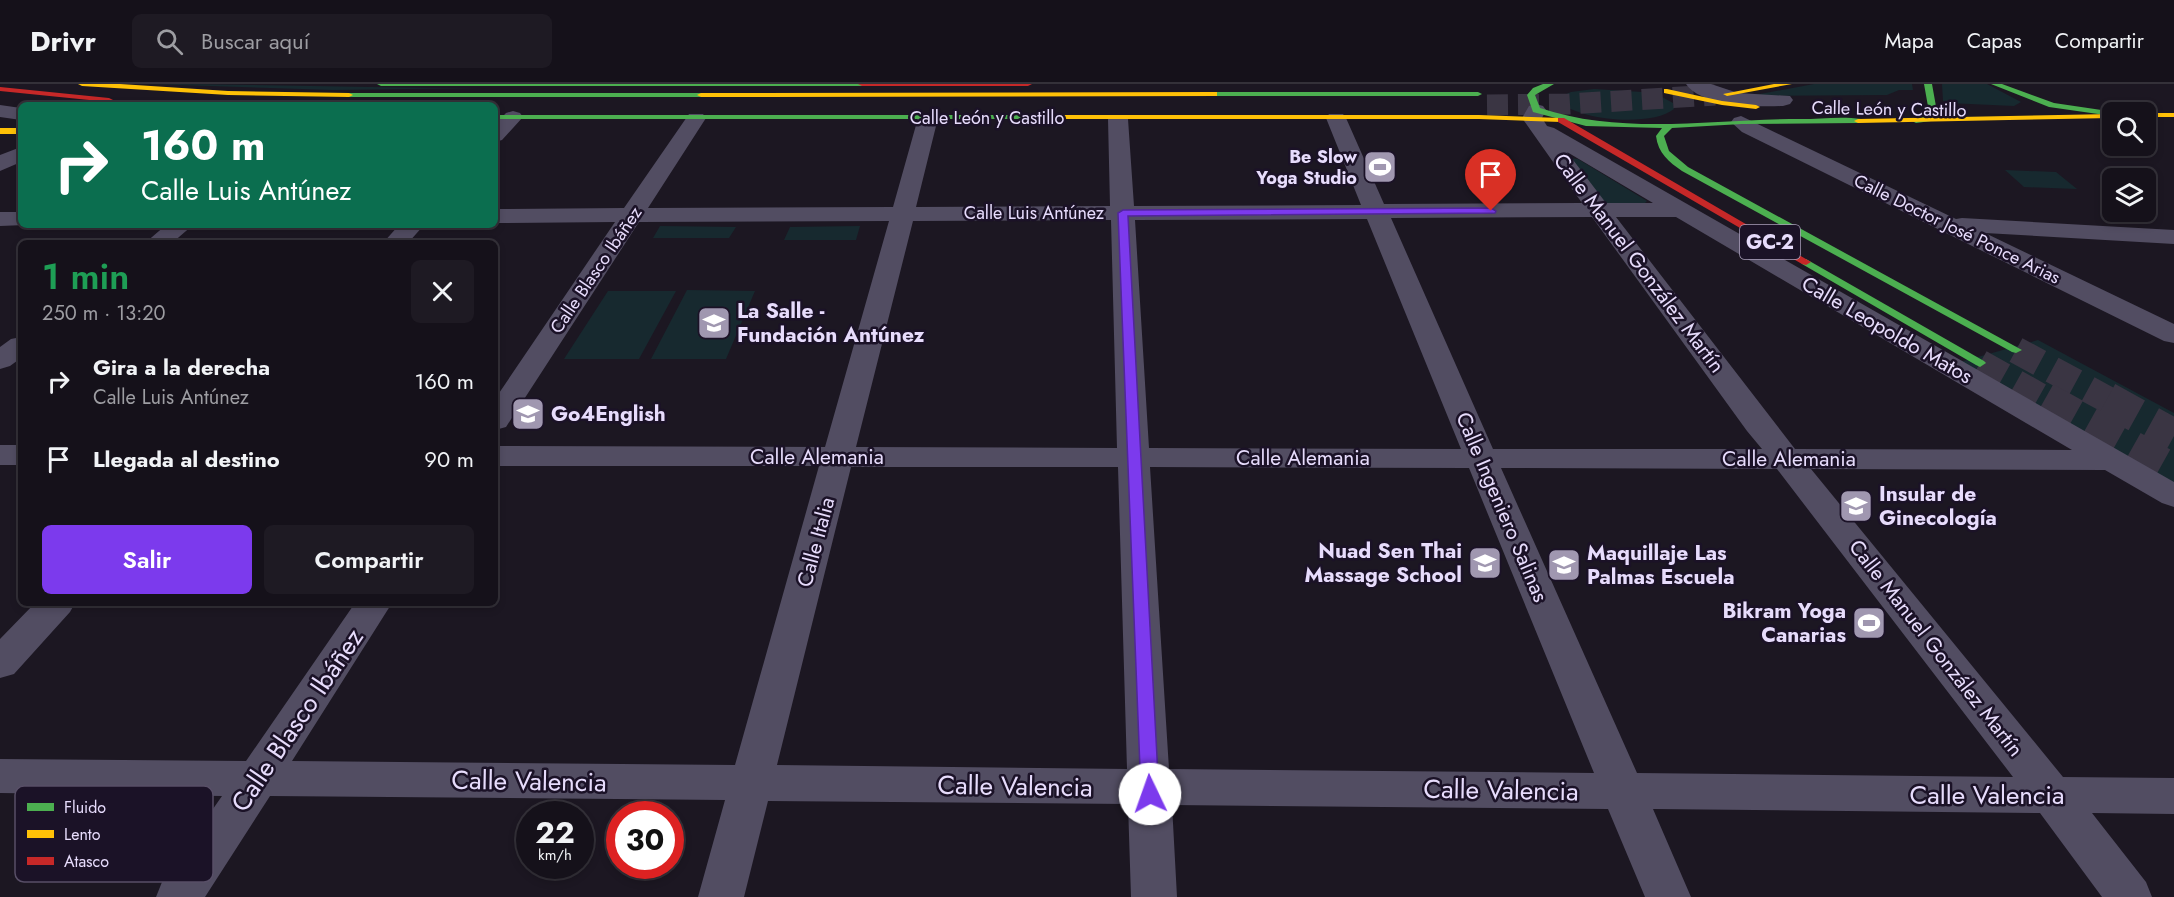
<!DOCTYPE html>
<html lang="es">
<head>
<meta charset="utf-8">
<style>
  :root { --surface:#15111a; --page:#1e1a23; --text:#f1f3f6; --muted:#9d9da2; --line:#343139; --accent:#7c3aed }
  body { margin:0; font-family:Jost,sans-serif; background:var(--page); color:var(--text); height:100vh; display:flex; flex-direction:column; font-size:22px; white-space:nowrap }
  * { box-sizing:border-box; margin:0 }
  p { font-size:20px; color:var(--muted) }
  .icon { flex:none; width:33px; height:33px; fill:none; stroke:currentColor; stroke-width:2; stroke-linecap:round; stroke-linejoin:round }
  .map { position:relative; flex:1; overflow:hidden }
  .side { position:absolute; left:18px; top:156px; width:480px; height:366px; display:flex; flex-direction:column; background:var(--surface); border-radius:9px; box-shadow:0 3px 9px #0003,0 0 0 2px var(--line) }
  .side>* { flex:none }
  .guide { position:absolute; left:18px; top:18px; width:480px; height:126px; border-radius:9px; box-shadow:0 3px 9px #0003,0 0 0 2px var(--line); background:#0b6e4f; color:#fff; overflow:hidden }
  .tools { position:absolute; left:2102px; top:18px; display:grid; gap:12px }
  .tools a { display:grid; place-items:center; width:54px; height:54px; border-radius:9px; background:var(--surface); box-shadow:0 3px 9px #0003,0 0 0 2px var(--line); font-size:30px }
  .speed { position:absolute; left:516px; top:717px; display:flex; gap:12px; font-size:30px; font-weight:700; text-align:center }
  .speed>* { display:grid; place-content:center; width:78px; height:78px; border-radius:50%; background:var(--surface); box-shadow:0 3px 9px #0003,0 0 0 2px var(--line); line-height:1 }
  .speed small { font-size:15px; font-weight:400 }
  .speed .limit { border:9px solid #d22; background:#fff; color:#111 }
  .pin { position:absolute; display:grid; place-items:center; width:51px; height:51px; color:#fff; margin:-62px -26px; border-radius:50% 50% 50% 0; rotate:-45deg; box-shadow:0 0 6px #0007 }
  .pin .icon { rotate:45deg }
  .me { position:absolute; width:66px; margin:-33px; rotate:357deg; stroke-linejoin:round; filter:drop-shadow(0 0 4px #0008) }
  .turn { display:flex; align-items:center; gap:21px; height:126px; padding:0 24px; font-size:27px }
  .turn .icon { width:78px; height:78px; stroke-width:2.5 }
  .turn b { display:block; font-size:42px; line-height:51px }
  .round { display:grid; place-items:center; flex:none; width:63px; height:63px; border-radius:9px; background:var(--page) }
  .overview { display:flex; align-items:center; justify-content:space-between; height:102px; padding:0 24px }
  h1 { font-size:36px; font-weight:600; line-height:45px; color:#1e9e55 }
  .button { display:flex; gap:12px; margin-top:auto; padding:12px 24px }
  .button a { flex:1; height:69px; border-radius:9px; background:var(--accent); color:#fff; font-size:24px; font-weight:600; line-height:69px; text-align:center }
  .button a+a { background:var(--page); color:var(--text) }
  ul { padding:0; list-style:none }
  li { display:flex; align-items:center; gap:18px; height:78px; padding:0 24px }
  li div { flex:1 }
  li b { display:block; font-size:22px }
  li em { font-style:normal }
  header { display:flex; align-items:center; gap:36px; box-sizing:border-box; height:84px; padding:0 30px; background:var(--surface); border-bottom:2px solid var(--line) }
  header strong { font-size:28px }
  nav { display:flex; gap:33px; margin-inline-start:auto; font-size:21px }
  .search { width:420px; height:54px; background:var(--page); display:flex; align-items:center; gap:15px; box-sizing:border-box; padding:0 21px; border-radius:9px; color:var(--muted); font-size:22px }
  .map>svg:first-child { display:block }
  .green { fill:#17292f }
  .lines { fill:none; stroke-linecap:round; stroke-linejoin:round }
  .highway-tunnel-far2 { stroke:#3a3543; stroke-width:21; stroke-dasharray:21 10; stroke-linecap:butt }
  .highway-tunnel-far1 { stroke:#3a3543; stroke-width:27; stroke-dasharray:27 14; stroke-linecap:butt }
  .highway-tunnel { stroke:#3a3543; stroke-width:34; stroke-dasharray:34 16; stroke-linecap:butt }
  .street { fill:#524d62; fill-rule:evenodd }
  .fast { fill:#4caf50; fill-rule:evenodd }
  .slow { fill:#ffc107; fill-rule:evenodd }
  .jam { fill:#c62828; fill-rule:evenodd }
  .route { fill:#7c3aed; stroke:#51269a; stroke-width:1.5 }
  .labels { text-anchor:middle; stroke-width:5; stroke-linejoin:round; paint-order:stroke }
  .far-street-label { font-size:18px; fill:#e7dcfc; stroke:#1b1227 }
  .far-poi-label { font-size:18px; font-weight:bold; fill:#e7dcfc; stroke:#1b1227; text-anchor:end }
  .shield { fill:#1b1227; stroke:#aa9fbc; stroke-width:1.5 }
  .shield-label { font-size:20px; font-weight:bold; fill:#e7dcfc }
  .street-label { font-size:21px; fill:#e7dcfc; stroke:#1b1227 }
  .poi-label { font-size:21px; font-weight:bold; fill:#e7dcfc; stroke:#1b1227; text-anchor:start }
  .near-street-label { font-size:26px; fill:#e7dcfc; stroke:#1b1227 }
  .key { fill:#1b1227; stroke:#584f67; stroke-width:1.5 }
  .key-label { font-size:16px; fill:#e7dcfc }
</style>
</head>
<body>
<header>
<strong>Drivr</strong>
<div class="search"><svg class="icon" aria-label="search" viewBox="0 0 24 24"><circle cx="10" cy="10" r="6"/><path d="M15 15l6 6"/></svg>Buscar aquí</div>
<nav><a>Mapa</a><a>Capas</a><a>Compartir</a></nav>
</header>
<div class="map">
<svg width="2174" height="813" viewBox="0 0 2174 813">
  <rect width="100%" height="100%" fill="#1c1722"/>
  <path class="green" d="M 148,0 C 261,0 373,4 486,4 L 333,6 Z
    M 1814,0 L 1912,0 L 1913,6 L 1899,6 L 1887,11 L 1749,12 Z
    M 1942,0 L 1987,0 L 2021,18 L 2014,22 L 1948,19 L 1943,17 Z
    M 1594,5 L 1642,8 L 1662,13 L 1673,19 L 1674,25 C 1652,43 1578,37 1559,17 L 1559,13 L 1571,8 Z
    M 1569,74 L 1578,75 L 1647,117 L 1644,120 L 1606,121 Z
    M 2005,86 L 2056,88 L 2077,105 L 2024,103 Z
    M 660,142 L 736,143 L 729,154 L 653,154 Z
    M 860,142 L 856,156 L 784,156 L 790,143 Z
    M 687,206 L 755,207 L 726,275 L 651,275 Z
    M 608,207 L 676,207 L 639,275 L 564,275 Z
    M 2038,256 L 2174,329 L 2174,401 L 1960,278 Z"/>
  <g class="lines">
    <path class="highway-tunnel-far2" d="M 1487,21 L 1569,20 L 1715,11"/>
    <path class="highway-tunnel-far1" d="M 2016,266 L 2110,317
      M 1980,279 L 2048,317"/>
    <path class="highway-tunnel" d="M 2045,315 L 2174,387
      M 2107,315 L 2174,352"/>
    <path class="street" d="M 1686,0 L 1711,0 L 1738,9 L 1790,12 L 1793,16 L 1790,20 L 1783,22 C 1758,23 1702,23 1686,0 Z
      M 1536,20 L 1543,22 L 1546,26 L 1542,34 L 1547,42 L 1554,44 L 2174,398 L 2174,423 L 2162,419 L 2105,386 L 1811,385 L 2063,693 L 2174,694 L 2174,730 L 2092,729 L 2146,798 L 2152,813 L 2102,813 L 2040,729 L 1653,725 L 1691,813 L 1645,813 L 1608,725 L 1172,721 L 1177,813 L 1131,813 L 1128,720 L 768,717 L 744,813 L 698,813 L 725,716 L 270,712 L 205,813 L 156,813 L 162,798 L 222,712 L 0,709 L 0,675 L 246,677 L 355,519 L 392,519 L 292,677 L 735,681 L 819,382 L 495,382 L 495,362 L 825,363 L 889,137 L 639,138 L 506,343 L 495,346 L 495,315 L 615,138 L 495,139 L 495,125 L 624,124 L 689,30 L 703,30 L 706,34 L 648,124 L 893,123 L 918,34 L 921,30 L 935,30 L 938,34 L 916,123 L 1110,122 L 1108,35 L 1111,31 L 1125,31 L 1128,35 L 1134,122 L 1361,121 L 1326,34 L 1329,30 L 1343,30 L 1346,34 L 1384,120 L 1582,119 L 1522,34 L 1529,22 ZM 1567,68 L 1653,119 L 1606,119 ZM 1592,133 L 1747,347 L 1762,365 L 1493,365 L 1391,134 ZM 1616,133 L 1676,133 L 2072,366 L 1795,365 ZM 1367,135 L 1461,365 L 1149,364 L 1135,136 ZM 1111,136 L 1117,364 L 856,363 L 913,137 ZM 851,383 L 1118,383 L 1127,685 L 777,681 ZM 1150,383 L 1469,384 L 1594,689 L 1169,685 ZM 1501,384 L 1777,385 L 2013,693 L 1637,689 Z
      M 0,21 L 21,24 L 21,36 L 0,33 Z
      M 513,27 L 520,29 L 523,33 L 502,56 L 495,58 L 495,40 L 506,29 Z
      M 1741,32 L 1956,135 L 1962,134 L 2174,146 L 2174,160 L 1985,149 L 2174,240 L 2174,259 L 2164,257 L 1742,48 L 1731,38 L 1734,34 Z
      M 21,63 L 21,78 L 0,87 L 0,71 Z
      M 0,128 L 21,128 L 21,141 L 25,141 L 0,142 Z
      M 166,141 L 193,141 L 172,159 L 145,159 Z
      M 399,141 L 424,141 L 408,159 L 383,159 Z
      M 21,253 L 21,274 L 10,282 L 0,285 L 0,263 L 11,255 Z
      M 0,361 L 21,361 L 21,381 L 0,381 Z
      M 35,519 L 75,519 L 70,528 L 14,590 L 0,594 L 0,555 Z"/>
    <path class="fast" d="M 377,0 L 866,0 L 862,2 L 381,2 Z
      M 1543,0 L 1554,0 L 1535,11 L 1540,24 C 1623,52 1714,35 1801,35 C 1820,35 1842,32 1861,35 L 1862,37 L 1858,39 L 1742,40 L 1672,44 L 1664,52 L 1669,67 L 1688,83 L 2022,266 L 2016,269 L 2012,268 L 1682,87 C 1669,78 1658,69 1656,52 L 1662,44 L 1586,42 L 1533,28 L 1527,11 L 1533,4 Z
      M 1924,0 L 1932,0 L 1937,28 L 1931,37 L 1916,39 L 1912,37 L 1913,35 L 1925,33 L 1929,28 Z
      M 1991,0 L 2002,0 L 2054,19 L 2115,28 L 2112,28 L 2112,32 L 2049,23 Z
      M 1211,8 L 1478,8 L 1482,10 L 1478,12 L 1211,12 Z
      M 346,9 L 701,9 L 705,11 L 701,13 L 346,13 Z
      M 495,31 L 1035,31 L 1039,33 L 1035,35 L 495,35 Z
      M 1806,175 L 1984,277 L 1986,279 L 1980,283 L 1976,281 L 1802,180 L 1801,178 Z"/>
    <path class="slow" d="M 78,0 L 120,0 L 228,7 L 349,9 L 353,11 L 349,13 L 228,11 L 82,2 Z
      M 1774,0 L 1792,0 L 1727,12 L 1723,10 Z
      M 1667,5 L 1722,17 L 1756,21 L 1760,23 L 1756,25 L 1722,21 L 1664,9 L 1664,5 Z
      M 1214,8 L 1217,8 L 1217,12 L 701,13 L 697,11 L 701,9 Z
      M 2145,29 L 2174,29 L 2174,33 L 2145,33 Z
      M 2112,30 L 2112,34 L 1858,39 L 1854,37 L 1858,35 Z
      M 1032,31 L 1479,31 L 1561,34 L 1565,36 L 1561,38 L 1479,35 L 1035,35 L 1031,33 Z
      M 0,44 L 21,44 L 21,50 L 0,50 Z"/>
    <path class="jam" d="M 858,0 L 1032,0 L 1028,2 L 862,2 Z
      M 0,3 L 109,14 L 113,16 L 109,18 L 0,7 Z
      M 1558,34 L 1564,34 L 1811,178 L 1806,181 L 1802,180 L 1558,38 Z"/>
  </g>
  <path class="route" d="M 1491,124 L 1496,127 L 1495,129 L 1128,132 L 1159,710 L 1157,716 L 1150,718 L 1144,716 L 1141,710 L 1118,129 L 1123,126 Z"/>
  <defs>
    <symbol id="stadium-square" viewBox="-11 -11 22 22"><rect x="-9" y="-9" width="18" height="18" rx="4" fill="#a097b0" stroke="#1b1227"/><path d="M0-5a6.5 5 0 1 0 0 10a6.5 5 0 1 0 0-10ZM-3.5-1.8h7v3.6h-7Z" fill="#fff"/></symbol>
    <symbol id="school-square" viewBox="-11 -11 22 22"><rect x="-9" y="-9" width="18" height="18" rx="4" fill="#a097b0" stroke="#1b1227"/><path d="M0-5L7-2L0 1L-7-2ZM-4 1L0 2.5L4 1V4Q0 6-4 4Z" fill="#fff"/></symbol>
    <symbol id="university-square" viewBox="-11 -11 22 22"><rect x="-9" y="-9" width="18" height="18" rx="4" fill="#a097b0" stroke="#1b1227"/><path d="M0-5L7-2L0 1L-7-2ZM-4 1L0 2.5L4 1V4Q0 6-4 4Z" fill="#fff"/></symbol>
  </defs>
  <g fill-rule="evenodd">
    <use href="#stadium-square" x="1361" y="64" width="38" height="38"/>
    <use href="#school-square" x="695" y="220" width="38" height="38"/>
    <use href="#school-square" x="509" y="311" width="38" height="38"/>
    <use href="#university-square" x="1837" y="403" width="38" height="38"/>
    <use href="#university-square" x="1466" y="460" width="38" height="38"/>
    <use href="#university-square" x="1545" y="462" width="38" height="38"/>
    <use href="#stadium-square" x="1850" y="520" width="38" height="38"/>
  </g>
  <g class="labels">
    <g class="far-street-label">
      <text transform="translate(1889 25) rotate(1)" y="6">Calle León y Castillo</text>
      <text x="987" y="40">Calle León y Castillo</text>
      <text x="1034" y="135">Calle Luis Antúnez</text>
      <text transform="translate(1957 145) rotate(26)" y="6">Calle Doctor José Ponce Arias</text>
      <text transform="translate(596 186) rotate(-56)" y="6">Calle Blasco Ibáñez</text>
    </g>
    <g class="far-poi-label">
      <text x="1357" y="79">Be Slow<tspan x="1357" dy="21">Yoga Studio</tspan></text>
    </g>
    <rect class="shield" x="1740" y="141" width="60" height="34" rx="4.5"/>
    <g class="shield-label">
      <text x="1770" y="165">GC-2</text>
    </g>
    <g class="street-label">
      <text transform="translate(1639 179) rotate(53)" y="7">Calle Manuel González Martín</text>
      <text transform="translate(1887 246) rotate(30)" y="7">Calle Leopoldo Matos</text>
      <text x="817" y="380">Calle Alemania</text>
      <text x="1303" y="381">Calle Alemania</text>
      <text x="1789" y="382">Calle Alemania</text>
      <text transform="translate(1502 423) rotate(67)" y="7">Calle Ingeniero Salinas</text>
      <text transform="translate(816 458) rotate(-75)" y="7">Calle Italia</text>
      <text transform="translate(1936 564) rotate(52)" y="7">Calle Manuel González Martín</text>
    </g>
    <g class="poi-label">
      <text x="737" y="234">La Salle -<tspan x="737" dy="24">Fundación Antúnez</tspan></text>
      <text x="551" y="337">Go4English</text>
      <text x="1879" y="417">Insular de<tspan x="1879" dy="24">Ginecología</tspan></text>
      <text x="1462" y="474" text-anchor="end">Nuad Sen Thai<tspan x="1462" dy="24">Massage School</tspan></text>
      <text x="1587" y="476">Maquillaje Las<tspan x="1587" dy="24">Palmas Escuela</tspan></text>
      <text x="1846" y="534" text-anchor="end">Bikram Yoga<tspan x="1846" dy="24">Canarias</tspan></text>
    </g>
    <g class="near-street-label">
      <text transform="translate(297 636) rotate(-56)" y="9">Calle Blasco Ibáñez</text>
      <text transform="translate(529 697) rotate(1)" y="9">Calle Valencia</text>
      <text transform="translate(1015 702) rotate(1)" y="9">Calle Valencia</text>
      <text transform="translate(1501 706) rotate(1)" y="9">Calle Valencia</text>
      <text x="1987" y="720">Calle Valencia</text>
    </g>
  </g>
  <rect x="15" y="702" width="198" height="96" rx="9" class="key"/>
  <rect x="27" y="719" width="27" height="8" fill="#4caf50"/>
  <rect x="27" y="746" width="27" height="8" fill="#ffc107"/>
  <rect x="27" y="773" width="27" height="8" fill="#c62828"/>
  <g class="key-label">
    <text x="64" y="729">Fluido</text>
    <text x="64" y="756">Lento</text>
    <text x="64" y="783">Atasco</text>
  </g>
</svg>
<div class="tools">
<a><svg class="icon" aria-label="search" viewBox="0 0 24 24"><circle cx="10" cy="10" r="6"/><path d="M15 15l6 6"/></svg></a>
<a><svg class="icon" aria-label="layers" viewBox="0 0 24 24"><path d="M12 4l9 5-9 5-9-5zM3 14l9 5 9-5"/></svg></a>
</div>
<div class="speed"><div>22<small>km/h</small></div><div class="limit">30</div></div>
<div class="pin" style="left:1491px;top:127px;background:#d93025"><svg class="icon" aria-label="arrive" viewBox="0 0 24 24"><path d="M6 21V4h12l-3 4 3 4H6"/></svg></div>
<svg class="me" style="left:1150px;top:710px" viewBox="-20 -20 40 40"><circle r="19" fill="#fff"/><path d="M0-13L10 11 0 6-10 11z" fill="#7c3aed"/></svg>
<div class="guide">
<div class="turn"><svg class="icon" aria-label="right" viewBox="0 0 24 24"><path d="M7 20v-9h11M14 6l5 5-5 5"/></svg><div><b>160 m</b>Calle Luis Antúnez</div></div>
</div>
<section class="side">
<div class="overview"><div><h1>1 min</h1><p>250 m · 13:20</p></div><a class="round"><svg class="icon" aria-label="close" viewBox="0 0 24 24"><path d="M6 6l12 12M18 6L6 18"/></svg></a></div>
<ul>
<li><svg class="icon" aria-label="right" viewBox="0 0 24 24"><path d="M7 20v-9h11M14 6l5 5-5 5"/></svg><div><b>Gira a la derecha</b><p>Calle Luis Antúnez</p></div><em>160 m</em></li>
<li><svg class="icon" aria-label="arrive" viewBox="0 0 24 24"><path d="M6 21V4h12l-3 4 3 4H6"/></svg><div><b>Llegada al destino</b></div><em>90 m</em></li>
</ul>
<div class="button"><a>Salir</a><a>Compartir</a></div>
</section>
</div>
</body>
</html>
